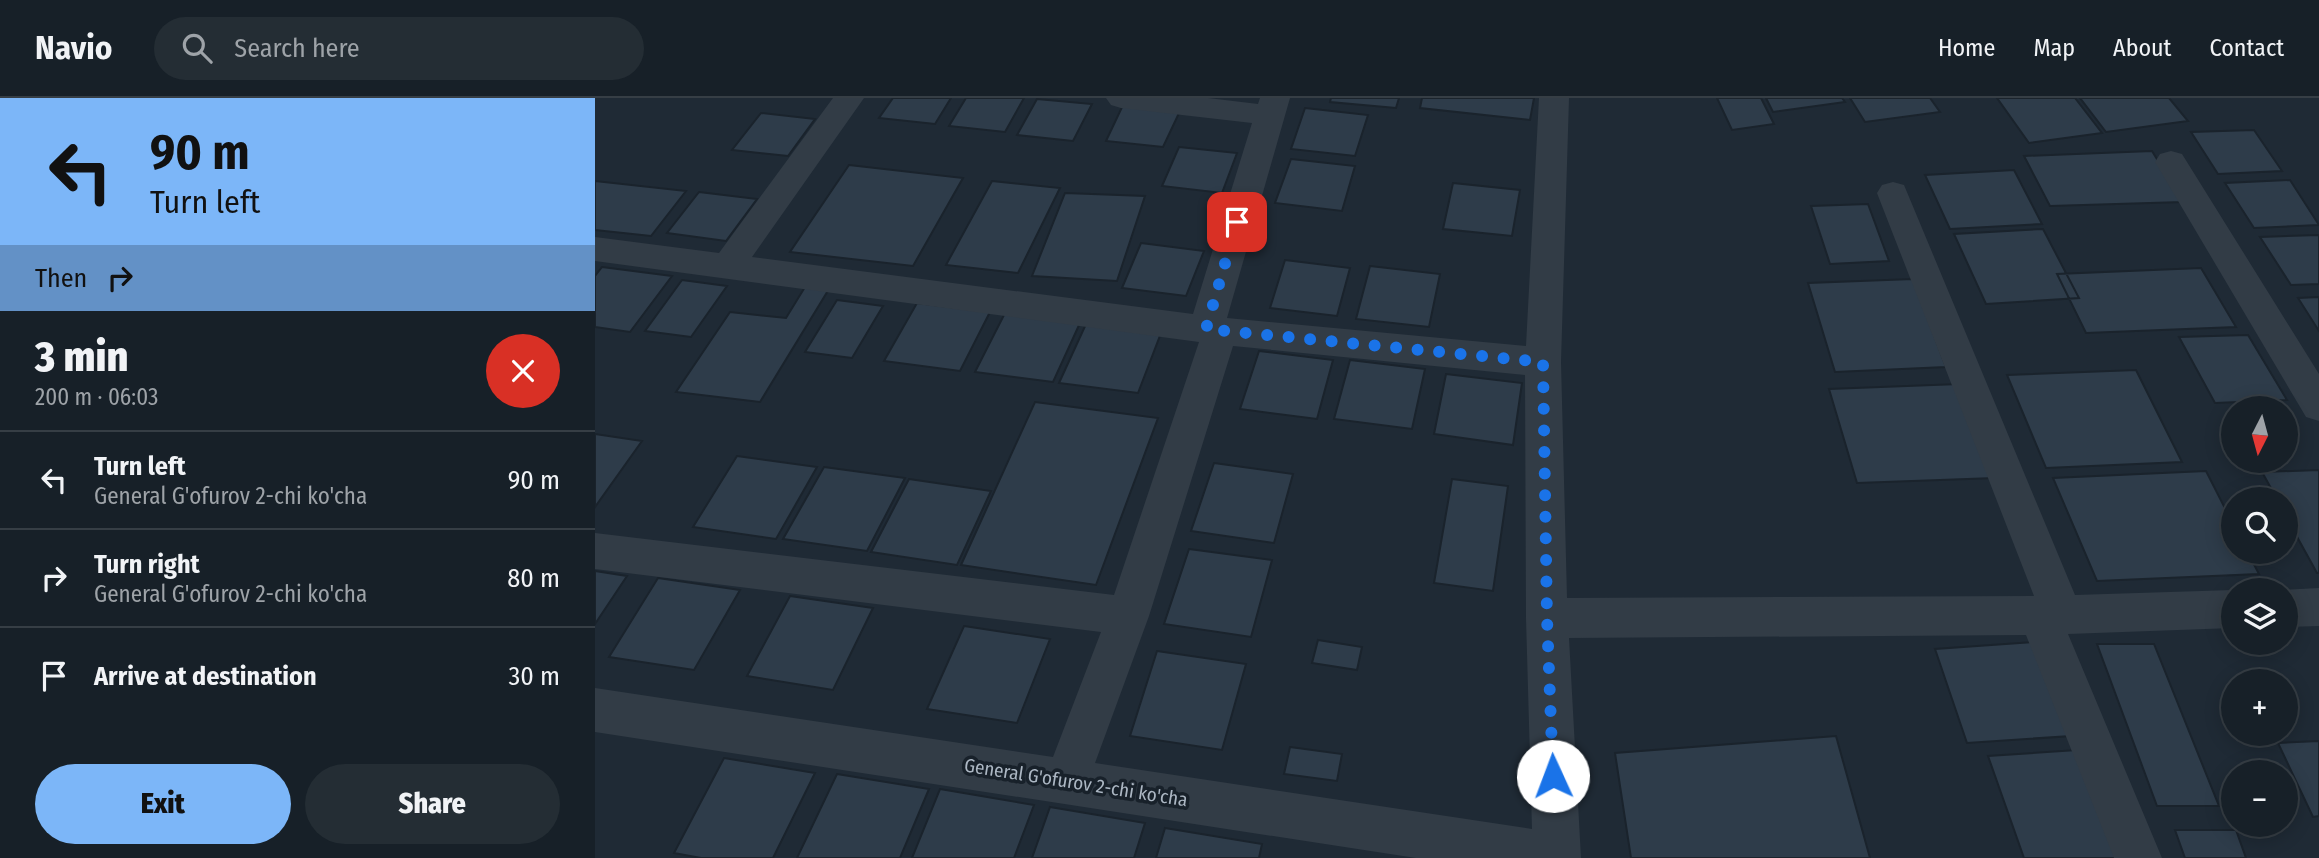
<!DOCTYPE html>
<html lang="en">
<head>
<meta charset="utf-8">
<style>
  :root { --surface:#172028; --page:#242d34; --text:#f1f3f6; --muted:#9ea3a8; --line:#363e45; --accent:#7cb6f8 }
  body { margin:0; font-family:"Fira Sans Condensed",sans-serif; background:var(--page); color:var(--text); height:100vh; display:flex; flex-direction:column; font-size:26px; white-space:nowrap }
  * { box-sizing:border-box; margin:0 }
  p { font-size:23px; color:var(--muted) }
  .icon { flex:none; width:38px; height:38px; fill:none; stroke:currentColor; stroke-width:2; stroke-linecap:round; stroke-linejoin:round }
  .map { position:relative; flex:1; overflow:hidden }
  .panel { display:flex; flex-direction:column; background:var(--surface); width:595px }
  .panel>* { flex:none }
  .top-card { background:#7cb6f8; color:#111; overflow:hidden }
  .needle { width:46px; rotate:186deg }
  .fabs { position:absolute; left:1626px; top:298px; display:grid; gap:14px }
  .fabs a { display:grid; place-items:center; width:77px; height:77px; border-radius:50%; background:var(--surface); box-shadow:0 4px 18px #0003,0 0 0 2px var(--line); font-size:35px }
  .pin { position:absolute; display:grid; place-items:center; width:60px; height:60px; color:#fff; margin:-30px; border-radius:14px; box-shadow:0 4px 10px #0006 }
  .me { position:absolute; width:77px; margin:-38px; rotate:358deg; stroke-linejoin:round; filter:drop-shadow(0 0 5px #0008) }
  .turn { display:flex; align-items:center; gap:24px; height:147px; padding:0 35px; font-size:32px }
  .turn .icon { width:91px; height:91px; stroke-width:2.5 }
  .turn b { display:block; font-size:49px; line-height:60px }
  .then { display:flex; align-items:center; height:66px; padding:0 35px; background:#0003; gap:14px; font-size:26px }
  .round { display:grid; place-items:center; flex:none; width:74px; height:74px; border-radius:37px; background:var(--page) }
  .head { display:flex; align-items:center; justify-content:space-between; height:119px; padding:0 35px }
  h1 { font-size:42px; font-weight:800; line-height:52px }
  .button { display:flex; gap:14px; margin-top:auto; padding:14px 35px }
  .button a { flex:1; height:80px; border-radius:42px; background:var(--accent); color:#111; font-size:28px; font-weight:800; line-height:80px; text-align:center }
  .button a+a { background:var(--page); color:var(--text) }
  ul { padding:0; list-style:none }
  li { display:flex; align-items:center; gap:21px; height:98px; padding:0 35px; border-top:2px solid var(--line) }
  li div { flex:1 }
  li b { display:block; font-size:26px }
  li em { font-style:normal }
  header { display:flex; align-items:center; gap:42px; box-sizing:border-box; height:98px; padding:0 35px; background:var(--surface); border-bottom:2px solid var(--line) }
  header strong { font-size:33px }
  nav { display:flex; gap:38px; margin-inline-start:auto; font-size:24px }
  .search { width:490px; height:63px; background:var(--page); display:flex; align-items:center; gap:18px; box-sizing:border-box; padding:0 24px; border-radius:38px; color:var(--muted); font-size:26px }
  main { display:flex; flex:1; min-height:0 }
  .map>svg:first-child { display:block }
  .building { fill:#2e3c4a; stroke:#1a232c; stroke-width:2 }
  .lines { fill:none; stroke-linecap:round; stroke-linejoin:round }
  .minor { fill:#323c46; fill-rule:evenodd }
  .route { stroke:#1a73e8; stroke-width:12; stroke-dasharray:0 21.6 }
  .labels { text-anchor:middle; stroke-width:7; stroke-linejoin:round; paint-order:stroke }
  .street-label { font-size:19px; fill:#acb7c3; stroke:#18212a }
</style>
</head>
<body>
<header>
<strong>Navio</strong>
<div class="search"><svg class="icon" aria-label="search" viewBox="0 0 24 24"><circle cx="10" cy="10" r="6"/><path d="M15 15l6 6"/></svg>Search here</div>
<nav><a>Home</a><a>Map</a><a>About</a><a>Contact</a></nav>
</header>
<main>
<section class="panel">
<div class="top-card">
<div class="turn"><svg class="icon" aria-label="left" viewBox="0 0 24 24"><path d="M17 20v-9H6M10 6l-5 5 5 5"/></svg><div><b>90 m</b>Turn left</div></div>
<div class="then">Then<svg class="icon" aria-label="right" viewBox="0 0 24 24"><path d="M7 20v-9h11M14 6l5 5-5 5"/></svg></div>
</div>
<div class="head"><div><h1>3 min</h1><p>200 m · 06:03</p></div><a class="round" style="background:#d93025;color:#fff"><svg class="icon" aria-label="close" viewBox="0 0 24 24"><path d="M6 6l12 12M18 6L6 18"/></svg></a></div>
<ul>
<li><svg class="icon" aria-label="left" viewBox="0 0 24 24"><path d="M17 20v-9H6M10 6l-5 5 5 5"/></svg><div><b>Turn left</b><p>General G'ofurov 2-chi ko'cha</p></div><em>90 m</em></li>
<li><svg class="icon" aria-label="right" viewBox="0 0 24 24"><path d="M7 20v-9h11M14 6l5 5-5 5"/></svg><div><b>Turn right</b><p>General G'ofurov 2-chi ko'cha</p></div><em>80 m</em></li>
<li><svg class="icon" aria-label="arrive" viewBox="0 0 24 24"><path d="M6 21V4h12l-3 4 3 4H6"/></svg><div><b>Arrive at destination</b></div><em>30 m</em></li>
</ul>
<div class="button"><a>Exit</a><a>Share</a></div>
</section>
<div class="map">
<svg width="1724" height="760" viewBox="0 0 1724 760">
  <rect width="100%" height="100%" fill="#1f2a35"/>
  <path class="building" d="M 298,0 L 356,0 L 340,26 L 284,20 Z
    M 371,0 L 429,0 L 410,34 L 354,28 Z
    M 736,0 L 804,0 L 801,10 L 735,4 Z
    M 827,0 L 939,0 L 935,22 L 825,10 Z
    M 1122,0 L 1166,0 L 1179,26 L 1137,32 Z
    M 1171,0 L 1247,0 L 1250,4 L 1178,14 Z
    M 1255,0 L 1335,0 L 1345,14 L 1270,24 Z
    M 1402,0 L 1480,0 L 1507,35 L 1434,45 Z
    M 1485,0 L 1574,0 L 1593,23 L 1511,34 Z
    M 442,1 L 497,6 L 478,43 L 422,37 Z
    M 528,7 L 585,13 L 568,49 L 511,43 Z
    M 710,10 L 773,17 L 760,58 L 696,51 Z
    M 166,15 L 220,21 L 193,58 L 137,52 Z
    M 1659,32 L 1687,73 L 1623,76 L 1596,34 Z
    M 584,49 L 642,55 L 627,95 L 567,88 Z
    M 1557,53 L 1588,104 L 1455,108 L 1429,58 Z
    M 696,61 L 760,68 L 747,113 L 680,105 Z
    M 254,67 L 368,80 L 318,168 L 195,154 Z
    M 1419,72 L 1447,126 L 1355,131 L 1330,77 Z
    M 1695,82 L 1724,127 L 1659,130 L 1630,85 Z
    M 0,83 L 91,93 L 56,138 L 0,132 Z
    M 397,83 L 465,90 L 423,175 L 351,167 Z
    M 858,85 L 925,92 L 917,138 L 848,131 Z
    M 104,94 L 162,101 L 131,143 L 72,135 Z
    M 470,95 L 550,98 L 522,183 L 437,178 Z
    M 1273,106 L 1294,163 L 1235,166 L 1216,108 Z
    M 1448,131 L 1484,200 L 1391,206 L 1359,136 Z
    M 1724,137 L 1724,186 L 1696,187 L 1665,139 Z
    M 546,145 L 609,153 L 591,198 L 527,190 Z
    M 690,162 L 755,170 L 742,218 L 675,210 Z
    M 775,168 L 845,176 L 834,229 L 761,221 Z
    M 7,169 L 77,178 L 35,234 L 0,229 L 0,178 Z
    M 1606,170 L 1641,229 L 1491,235 L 1462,176 Z
    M 1318,181 L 1351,269 L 1240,274 L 1213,185 Z
    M 87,182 L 132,188 L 96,239 L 50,233 Z
    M 210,189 L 234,191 L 165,304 L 81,294 L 135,214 L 191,220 Z
    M 1724,199 L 1724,233 L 1703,200 Z
    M 242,202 L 288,208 L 257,260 L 210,254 Z
    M 322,205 L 395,214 L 365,273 L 289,263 Z
    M 410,215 L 485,225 L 458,284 L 380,274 Z
    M 491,226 L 566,235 L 543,295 L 464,285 Z
    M 1653,237 L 1692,302 L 1620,305 L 1584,239 Z
    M 664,253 L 738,262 L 722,321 L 645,311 Z
    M 755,262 L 830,271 L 817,331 L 739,321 Z
    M 1541,272 L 1587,364 L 1451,370 L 1412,277 Z
    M 851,276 L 927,285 L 918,347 L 839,336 Z
    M 1364,286 L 1400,380 L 1262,385 L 1234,291 Z
    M 440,304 L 563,320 L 501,487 L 366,467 Z
    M 0,336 L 47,343 L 0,409 Z
    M 142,358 L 222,369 L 181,441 L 98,429 Z
    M 619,365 L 698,376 L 679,445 L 596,433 Z
    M 229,369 L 310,380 L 272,453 L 188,441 Z
    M 1724,372 L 1724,475 L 1722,475 L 1690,417 L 1690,401 L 1682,401 L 1667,374 Z
    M 1611,373 L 1638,426 L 1638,453 L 1652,453 L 1664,476 L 1502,483 L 1458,380 Z
    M 314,381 L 396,393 L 362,467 L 276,454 Z
    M 857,381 L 913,388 L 898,493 L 839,485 Z
    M 594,451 L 677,462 L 656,539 L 569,526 Z
    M 0,473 L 32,478 L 0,526 Z
    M 63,480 L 145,492 L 99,572 L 14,559 Z
    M 195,498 L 278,510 L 238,592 L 152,578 Z
    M 369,528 L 455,541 L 422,625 L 332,611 Z
    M 723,542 L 767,549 L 762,572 L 717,565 Z
    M 1439,544 L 1476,638 L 1372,645 L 1340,551 Z
    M 1502,546 L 1559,546 L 1624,708 L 1562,708 Z
    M 562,553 L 651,566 L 627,652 L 535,638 Z
    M 1241,638 L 1275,760 L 1036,760 L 1020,655 Z
    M 1724,643 L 1724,718 L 1718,719 L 1683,645 Z
    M 695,649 L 747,656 L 742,683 L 689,676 Z
    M 1482,652 L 1525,760 L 1429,760 L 1393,658 Z
    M 129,660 L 220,675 L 178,760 L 106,760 L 79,755 Z
    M 242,676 L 334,691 L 305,760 L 202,760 Z
    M 345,691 L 439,707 L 419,760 L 317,760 Z
    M 455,709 L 550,725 L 539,760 L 437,760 Z
    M 570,730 L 667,746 L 664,760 L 561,760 Z
    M 1580,732 L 1641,732 L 1651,760 L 1590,760 Z"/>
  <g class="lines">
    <path class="minor" d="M 238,0 L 269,0 L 157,159 L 598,216 L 657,25 L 526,10 L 516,7 L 511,0 L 613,0 L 663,6 L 665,0 L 695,0 L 632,220 L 931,248 L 944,0 L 974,0 L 966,264 L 972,500 L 1439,498 L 1282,95 L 1287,87 L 1298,84 L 1309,87 L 1480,497 L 1638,492 L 1639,492 L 1638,530 L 1473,536 L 1567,760 L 1519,760 L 1431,537 L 974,540 L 986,760 L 821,760 L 0,634 L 0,590 L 458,659 L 506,534 L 0,471 L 0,435 L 519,497 L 604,244 L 0,163 L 0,139 L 124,155 ZM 638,248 L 930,277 L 931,520 L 937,731 L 500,665 L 554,518 Z
      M 1576,53 L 1587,56 L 1724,276 L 1724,323 L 1711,319 L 1560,64 L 1565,56 Z
      M 1724,490 L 1724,528 L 1690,529 L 1690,492 L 1687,492 Z"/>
  </g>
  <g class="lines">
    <path class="route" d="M 642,124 L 611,231 L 948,264 L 952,520 L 958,678"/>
  </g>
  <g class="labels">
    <g class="street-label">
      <text transform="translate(481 684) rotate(9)" y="7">General G'ofurov 2-chi ko'cha</text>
    </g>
  </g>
</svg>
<div class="fabs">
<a><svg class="needle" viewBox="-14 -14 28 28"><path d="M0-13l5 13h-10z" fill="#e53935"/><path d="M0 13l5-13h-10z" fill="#9ea3a8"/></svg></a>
<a><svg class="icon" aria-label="search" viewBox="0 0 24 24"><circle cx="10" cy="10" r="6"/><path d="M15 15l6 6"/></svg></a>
<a><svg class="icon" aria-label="layers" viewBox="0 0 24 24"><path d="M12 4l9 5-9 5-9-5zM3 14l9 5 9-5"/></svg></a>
<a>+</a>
<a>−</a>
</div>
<div class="pin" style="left:642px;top:124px;background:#d93025"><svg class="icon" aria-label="arrive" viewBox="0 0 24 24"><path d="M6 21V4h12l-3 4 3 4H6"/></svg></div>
<svg class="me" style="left:958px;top:678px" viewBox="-20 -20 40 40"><circle r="19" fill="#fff"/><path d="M0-13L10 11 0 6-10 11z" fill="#1a73e8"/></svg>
</div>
</main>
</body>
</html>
